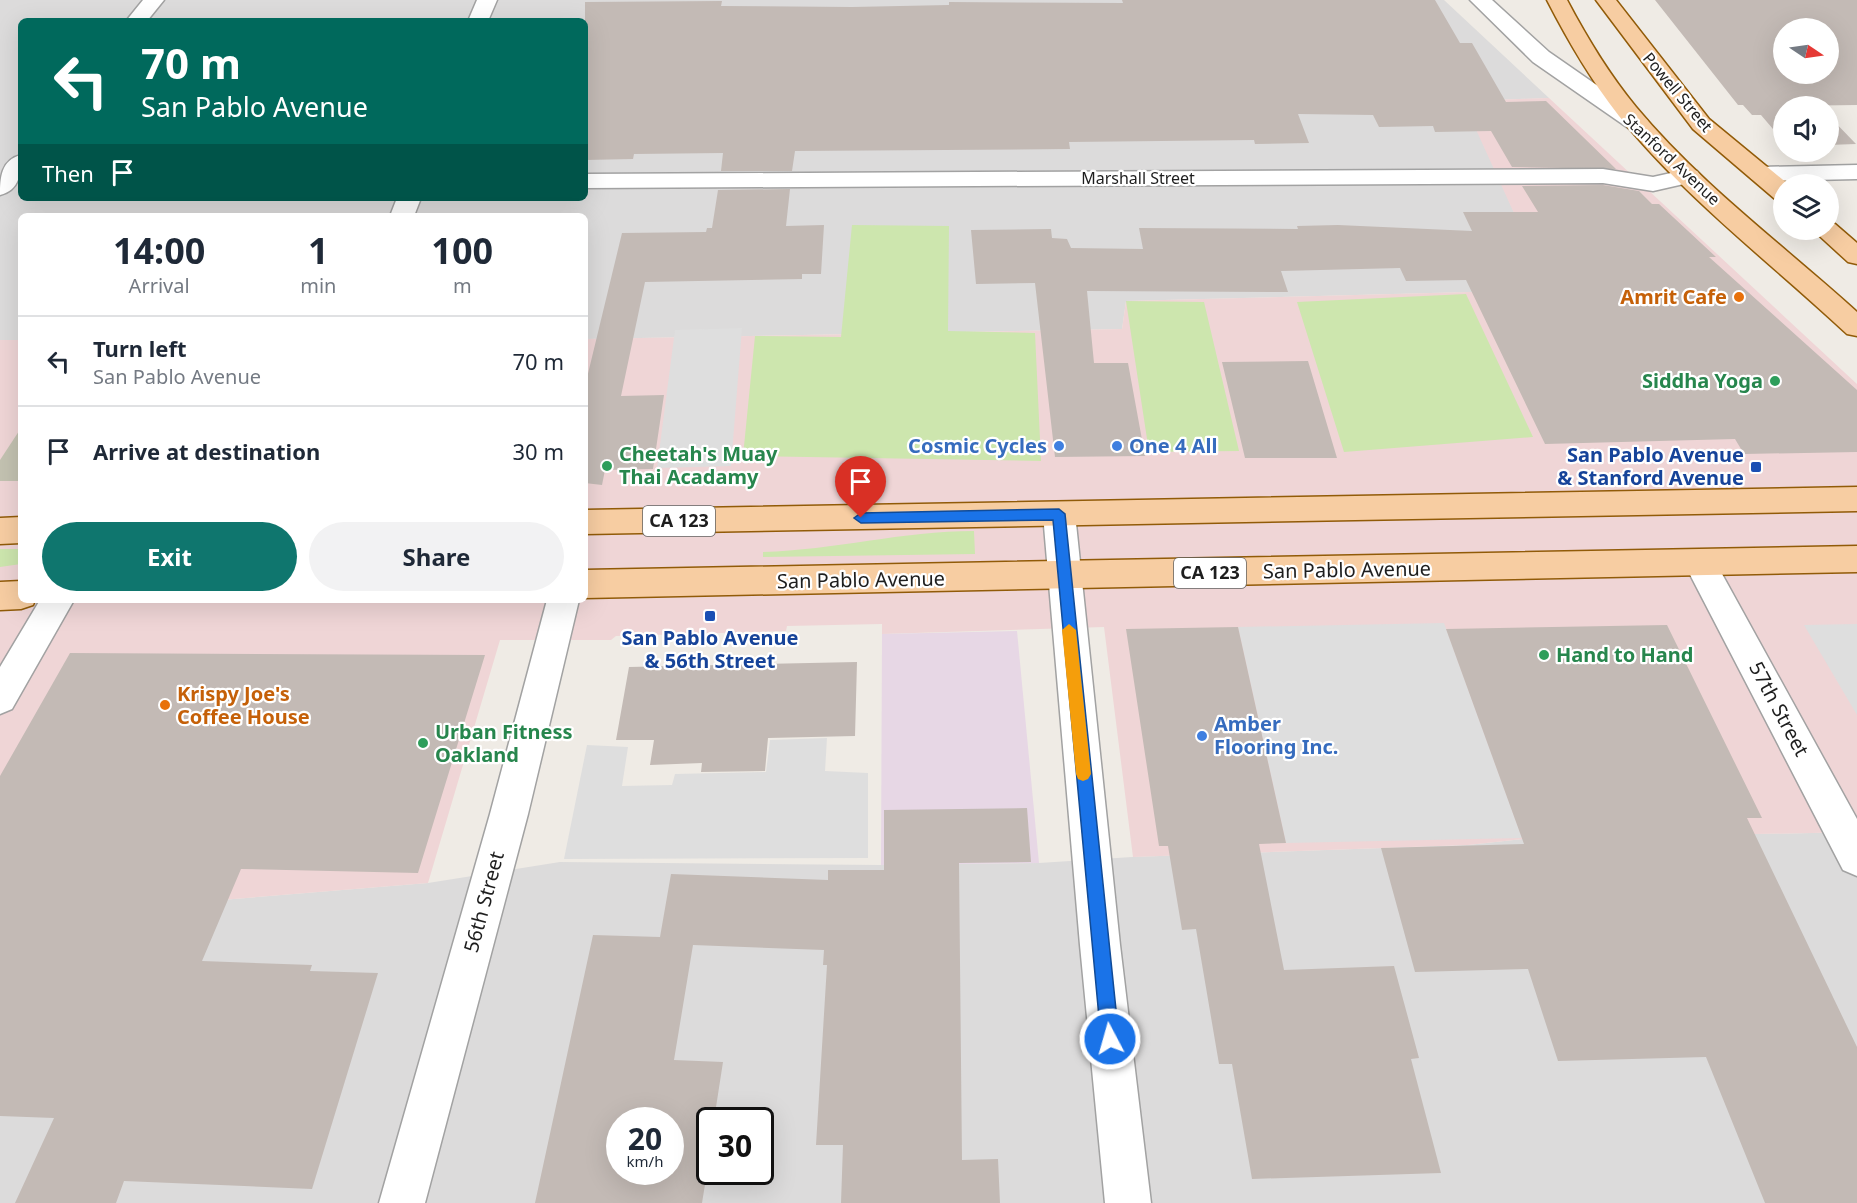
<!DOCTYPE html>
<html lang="en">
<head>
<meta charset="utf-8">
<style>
  :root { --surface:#fff; --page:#f2f2f3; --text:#1f2937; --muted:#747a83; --line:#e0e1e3; --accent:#0f766e }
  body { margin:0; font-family:"Noto Sans",sans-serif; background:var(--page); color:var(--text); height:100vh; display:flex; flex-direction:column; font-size:22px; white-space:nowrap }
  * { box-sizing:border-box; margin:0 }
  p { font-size:20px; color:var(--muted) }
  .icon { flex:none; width:33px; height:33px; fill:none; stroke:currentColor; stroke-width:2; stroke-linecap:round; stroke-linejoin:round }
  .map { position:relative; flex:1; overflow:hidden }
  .sheet { position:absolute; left:18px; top:213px; width:570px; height:390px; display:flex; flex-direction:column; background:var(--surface); border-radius:9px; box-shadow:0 6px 24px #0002 }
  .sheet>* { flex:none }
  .guide { position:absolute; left:18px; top:18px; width:570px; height:183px; border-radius:9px; box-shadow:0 6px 24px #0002; background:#00695c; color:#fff; overflow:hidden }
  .needle { width:39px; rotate:103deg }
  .controls { position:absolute; left:1773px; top:18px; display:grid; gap:12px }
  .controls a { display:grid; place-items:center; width:66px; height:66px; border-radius:50%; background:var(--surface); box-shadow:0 6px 24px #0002; font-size:30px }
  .speed { position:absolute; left:606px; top:1107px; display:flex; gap:12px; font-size:30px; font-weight:700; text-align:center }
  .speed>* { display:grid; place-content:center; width:78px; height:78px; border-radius:50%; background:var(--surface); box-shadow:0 6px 24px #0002; line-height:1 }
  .speed small { font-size:15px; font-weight:400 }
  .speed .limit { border:3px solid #111; border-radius:9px; background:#fff; color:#111 }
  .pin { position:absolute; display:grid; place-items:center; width:51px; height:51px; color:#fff; margin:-62px -26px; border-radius:50% 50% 50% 0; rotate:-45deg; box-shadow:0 0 6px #0007 }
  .pin .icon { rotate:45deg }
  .me { position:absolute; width:66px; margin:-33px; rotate:354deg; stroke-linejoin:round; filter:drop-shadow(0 0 4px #0008) }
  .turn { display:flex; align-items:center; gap:21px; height:126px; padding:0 24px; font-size:27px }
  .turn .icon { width:78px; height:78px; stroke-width:2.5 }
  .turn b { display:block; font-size:42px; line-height:51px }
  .then { display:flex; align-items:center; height:57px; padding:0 24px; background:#0003; gap:12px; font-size:22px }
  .eta { display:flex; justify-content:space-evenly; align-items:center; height:102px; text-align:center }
  .eta b { font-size:36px; font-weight:700; line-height:42px }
  .button { display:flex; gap:12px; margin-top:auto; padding:12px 24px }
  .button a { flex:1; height:69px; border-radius:36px; background:var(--accent); color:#fff; font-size:24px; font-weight:700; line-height:69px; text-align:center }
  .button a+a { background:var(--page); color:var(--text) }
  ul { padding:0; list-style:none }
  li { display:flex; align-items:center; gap:18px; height:90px; padding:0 24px; border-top:2px solid var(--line) }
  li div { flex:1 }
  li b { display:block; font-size:22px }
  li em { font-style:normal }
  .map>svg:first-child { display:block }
  .residential { fill:#dcdbdb; fill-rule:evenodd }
  .commercial { fill:#efd5d6 }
  .industrial { fill:#e7d7e5 }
  .construction { fill:#c3c2b1 }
  .grass { fill:#cde6ae }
  .parking { fill:#dedede }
  .building { fill:#c3bab5; fill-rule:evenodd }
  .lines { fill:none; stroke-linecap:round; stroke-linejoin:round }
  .minor-casing { stroke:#a2a2a2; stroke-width:3 }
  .major-casing { stroke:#915b08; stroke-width:3 }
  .minor { fill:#fff; fill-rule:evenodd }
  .major { fill:#f7cda2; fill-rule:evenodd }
  .route { fill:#1a73e8; stroke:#114b97; stroke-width:1.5 }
  .slow { fill:#f59e0b }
  .food-dot { fill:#e8710a; stroke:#fff; stroke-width:2 }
  .leisure-dot { fill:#2e9e5b; stroke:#fff; stroke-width:2 }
  .shop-dot { fill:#3f7fe0; stroke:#fff; stroke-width:2 }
  .transit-dot { fill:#1a4fb4; stroke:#fff; stroke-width:2 }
  .labels { text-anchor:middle; stroke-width:4.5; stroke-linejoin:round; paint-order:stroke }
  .far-street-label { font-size:16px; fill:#1e1e1e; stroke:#fff }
  .shield { fill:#fff; stroke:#626262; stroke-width:1.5 }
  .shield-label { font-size:18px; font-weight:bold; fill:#1e1e1e }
  .food-label { font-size:20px; font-weight:bold; fill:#c56008; stroke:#fff; text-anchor:end }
  .leisure-label { font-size:20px; font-weight:bold; fill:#27864d; stroke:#fff; text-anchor:start }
  .shop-label { font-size:20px; font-weight:bold; fill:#366cbe; stroke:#fff; text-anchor:start }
  .transit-label { font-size:20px; font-weight:bold; fill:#164399; stroke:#fff; text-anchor:end }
  .street-label { font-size:20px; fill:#1e1e1e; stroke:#fff }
</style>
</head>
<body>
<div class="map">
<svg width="1857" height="1203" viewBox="0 0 1857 1203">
  <rect width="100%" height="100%" fill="#efebe5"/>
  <path class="residential" d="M 0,0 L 1444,0 L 1549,98 L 1464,101 L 1549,290 L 1126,301 L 1122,329 L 585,339 L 585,216 L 21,216 L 21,340 L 0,340 ZM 21,21 L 585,21 L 585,198 L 21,198 Z
    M 1857,832 L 1857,1203 L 0,1203 L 0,888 L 221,900 L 428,883 L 560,862 L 881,865 L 1039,863 L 1132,857 L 1468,845 L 1523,839 ZM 620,1120 L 670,1120 L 670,1172 L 620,1172 ZM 710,1120 L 760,1120 L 760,1172 L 710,1172 Z"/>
  <path class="commercial" d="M 1549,98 L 1857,384 L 1857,832 L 1523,839 L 1468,845 L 1133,857 L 1104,627 L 882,634 L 882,624 L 787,626 L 786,631 L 616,636 L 611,640 L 500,640 L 428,883 L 221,900 L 0,888 L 0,340 L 21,340 L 21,600 L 585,600 L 585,339 L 1122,329 L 1126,301 L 1549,290 L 1463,101 Z"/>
  <path class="industrial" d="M 1017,631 L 1039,863 L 881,865 L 882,634 Z"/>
  <path class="construction" d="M 21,428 L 21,481 L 0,481 L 0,460 Z"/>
  <path class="grass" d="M 852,225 L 949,226 L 948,331 L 1035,333 L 1041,461 L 743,456 L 755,336 L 841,337 Z
    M 1466,294 L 1533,437 L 1344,452 L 1297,302 Z
    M 1126,301 L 1204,302 L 1239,451 L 1149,452 Z
    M 974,531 L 975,554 L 763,557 L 763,552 C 834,550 903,531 974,531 Z
    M 0,549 L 21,549 L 21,564 L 0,567 Z"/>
  <path class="parking" d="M 742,328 L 731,466 L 657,468 L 675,330 Z
    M 1444,623 L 1522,838 L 1286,843 L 1238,627 Z
    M 1857,624 L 1857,715 L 1804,625 Z
    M 827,738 L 825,771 L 868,773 L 868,858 L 564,859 L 587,745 L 628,747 L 622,786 L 672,785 L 675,774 L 766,772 L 770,740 Z"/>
  <path class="building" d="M 1122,0 L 1435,0 L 1460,43 L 1472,43 L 1506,102 L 1546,101 L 1616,169 L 1512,167 L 1491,131 L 1435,132 L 1433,126 L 1379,127 L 1373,115 L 1298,114 L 1309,143 L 1255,144 L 1254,140 L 1069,142 L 1070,149 L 795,151 L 792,171 L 721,171 L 723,153 L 634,154 L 633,159 L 585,160 L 585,2 L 722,1 L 721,6 L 852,7 L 949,5 L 949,2 L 1123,3 Z
    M 1655,0 L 1857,0 L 1857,105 L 1784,106 L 1784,142 L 1761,115 L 1752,115 L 1743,105 L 1738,105 ZM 1784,28 L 1828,28 L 1828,74 L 1784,74 Z
    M 1828,115 L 1856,144 L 1828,145 Z
    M 1603,185 L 1639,191 L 1652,204 L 1659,204 L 1716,257 L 1709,257 L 1857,390 L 1857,452 L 1744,454 L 1735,439 L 1545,444 L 1466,280 L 1406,281 L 1400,268 L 1281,271 L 1288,292 L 1087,291 L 1094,363 L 1128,363 L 1145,456 L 1055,457 L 1035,283 L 976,284 L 971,230 L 1051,229 L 1052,238 L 1067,239 L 1071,248 L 1143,249 L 1139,228 L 1298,229 L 1297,226 L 1338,225 L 1472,231 L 1463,212 L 1538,212 L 1522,186 Z
    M 790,189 L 786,226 L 824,225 L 821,274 L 802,274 L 802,279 L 645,282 L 621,396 L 664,395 L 653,469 L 605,470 L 602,485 L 585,483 L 585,386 L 622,233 L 706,232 L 707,228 L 712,228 L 718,190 Z
    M 1308,361 L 1337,458 L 1245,458 L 1222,362 Z
    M 1667,625 L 1762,818 L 1747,818 L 1857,1047 L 1857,1203 L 1765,1203 L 1706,1057 L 1558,1061 L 1528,969 L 1415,972 L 1381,848 L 1524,844 L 1446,629 Z
    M 1238,627 L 1286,843 L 1259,844 L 1284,970 L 1394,966 L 1419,1058 L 1411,1059 L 1441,1173 L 1252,1179 L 1232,1064 L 1219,1064 L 1196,929 L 1182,930 L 1168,846 L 1159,846 L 1126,629 Z
    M 70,653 L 485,655 L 418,873 L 241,869 L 202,961 L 312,965 L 310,971 L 378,973 L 312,1189 L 124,1181 L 116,1203 L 15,1203 L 54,1118 L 0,1116 L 0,776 Z
    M 857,662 L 855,736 L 768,738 L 765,771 L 701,772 L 702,763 L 650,765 L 654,740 L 616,740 L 629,667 Z
    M 1027,808 L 1031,862 L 959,863 L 962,1160 L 998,1159 L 1000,1203 L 841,1203 L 843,1145 L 816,1145 L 827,965 L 823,965 L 824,950 L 693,945 L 674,1060 L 723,1062 L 714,1120 L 710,1120 L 710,1154 L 702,1203 L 535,1203 L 593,935 L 660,937 L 671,874 L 828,880 L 828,870 L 884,870 L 884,810 ZM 620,1120 L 670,1120 L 670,1172 L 620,1172 Z"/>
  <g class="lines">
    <defs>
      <path id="minor" d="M 143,0 L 164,0 L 147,21 L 126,21 Z
        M 477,0 L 497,0 L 488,21 L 468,21 Z
        M 1470,0 L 1492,0 L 1549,52 L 1647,120 L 1650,125 L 1647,130 L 1631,130 L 1533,62 Z
        M 21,155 C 21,173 20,190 0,195 C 0,178 1,160 21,155 Z
        M 1857,165 L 1857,179 L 1760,181 L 1752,179 L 1748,174 L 1752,169 L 1760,167 Z
        M 1603,169 L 1653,177 L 1689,169 L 1697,171 L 1701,176 L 1697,181 L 1653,191 L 1603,183 L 585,188 L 585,174 Z
        M 397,198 L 421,198 L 414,216 L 390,216 Z
        M 1059,502 L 1070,505 L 1075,514 L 1120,945 L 1151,1203 L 1105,1203 L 1080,945 L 1043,514 L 1048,505 Z
        M 1700,550 L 1711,554 L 1857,819 L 1857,876 L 1843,870 L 1684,563 L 1689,554 Z
        M 40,600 L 74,600 L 12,709 L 0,714 L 0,667 Z
        M 547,600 L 579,600 L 528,814 L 425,1203 L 379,1203 L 490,814 Z"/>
      <path id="major" d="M 1547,0 L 1567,0 C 1587,38 1609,74 1636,107 C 1700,184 1783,245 1857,312 L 1857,336 L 1847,334 C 1771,263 1685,198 1619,116 C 1591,80 1568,41 1547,0 Z
        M 1596,0 L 1616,0 L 1709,119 L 1788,184 L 1784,184 L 1784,201 L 1775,199 L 1693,129 Z
        M 1828,223 L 1835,224 L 1857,243 L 1857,264 L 1848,262 L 1813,230 L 1828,230 Z
        M 1857,487 L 1857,511 L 585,534 L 585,510 Z
        M 21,517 L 21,543 L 0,544 L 0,518 Z
        M 1857,546 L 1857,572 L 585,598 L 585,570 Z
        M 21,581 L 21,600 L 35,600 L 33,605 L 21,609 L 0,610 L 0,582 Z"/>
    </defs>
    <use href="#minor" class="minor-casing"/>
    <use href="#major" class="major-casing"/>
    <use href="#minor" class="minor"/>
    <use href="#major" class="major"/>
  </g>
  <path class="route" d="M 1059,509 L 1065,514 L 1119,1039 L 1116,1045 L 1110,1047 L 1104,1045 L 1101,1039 L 1053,520 L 861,523 L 854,518 L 861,513 Z"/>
  <path class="slow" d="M 1069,624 L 1076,630 L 1091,774 L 1088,779 L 1083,781 L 1078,779 L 1076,774 L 1062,630 Z"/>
  <g class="food-dot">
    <circle cx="1739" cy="297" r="6"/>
    <circle cx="165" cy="705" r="6"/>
  </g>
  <g class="leisure-dot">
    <circle cx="1775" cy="381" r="6"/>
    <circle cx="607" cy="466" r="6"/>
    <circle cx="1544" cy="655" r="6"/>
    <circle cx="423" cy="743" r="6"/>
  </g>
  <g class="shop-dot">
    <circle cx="1059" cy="446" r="6"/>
    <circle cx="1117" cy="446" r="6"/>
    <circle cx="1202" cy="736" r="6"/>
  </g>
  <g class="transit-dot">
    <rect x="1750" y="461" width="12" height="12" rx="3"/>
    <rect x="704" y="610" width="12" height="12" rx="3"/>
  </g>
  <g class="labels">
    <g class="far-street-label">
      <text transform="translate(1678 92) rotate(50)" y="6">Powell Street</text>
      <text transform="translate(1672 159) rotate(43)" y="6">Stanford Avenue</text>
      <text x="1138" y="184">Marshall Street</text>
    </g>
    <g class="shield">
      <rect x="643" y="506" width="72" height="30" rx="4.5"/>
      <rect x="1174" y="558" width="72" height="30" rx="4.5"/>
    </g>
    <g class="shield-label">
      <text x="679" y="527">CA 123</text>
      <text x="1210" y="579">CA 123</text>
    </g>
    <g class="food-label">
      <text x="1727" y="304">Amrit Cafe</text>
      <text x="177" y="701" text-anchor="start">Krispy Joe's<tspan x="177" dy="23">Coffee House</tspan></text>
    </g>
    <g class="leisure-label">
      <text x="1763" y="388" text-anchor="end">Siddha Yoga</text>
      <text x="619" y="461">Cheetah's Muay<tspan x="619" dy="23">Thai Acadamy</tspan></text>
      <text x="1556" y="662">Hand to Hand</text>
      <text x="435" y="739">Urban Fitness<tspan x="435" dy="23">Oakland</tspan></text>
    </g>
    <g class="shop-label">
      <text x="1047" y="453" text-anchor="end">Cosmic Cycles</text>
      <text x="1129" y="453">One 4 All</text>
      <text x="1214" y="731">Amber<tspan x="1214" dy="23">Flooring Inc.</tspan></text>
    </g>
    <g class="transit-label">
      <text x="1744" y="462">San Pablo Avenue<tspan x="1744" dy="23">&amp; Stanford Avenue</tspan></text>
      <text x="710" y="645" text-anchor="middle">San Pablo Avenue<tspan x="710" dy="23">&amp; 56th Street</tspan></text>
    </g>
    <g class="street-label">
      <text transform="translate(1347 570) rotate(-1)" y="7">San Pablo Avenue</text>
      <text transform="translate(861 580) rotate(-1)" y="7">San Pablo Avenue</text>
      <text transform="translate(1779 709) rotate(62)" y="7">57th Street</text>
      <text transform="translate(484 902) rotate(-75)" y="7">56th Street</text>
    </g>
  </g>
</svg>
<div class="controls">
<a><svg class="needle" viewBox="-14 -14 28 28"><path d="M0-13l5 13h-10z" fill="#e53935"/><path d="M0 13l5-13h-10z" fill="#747a83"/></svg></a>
<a><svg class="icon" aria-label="sound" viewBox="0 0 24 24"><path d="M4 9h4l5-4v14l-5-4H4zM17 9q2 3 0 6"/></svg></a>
<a><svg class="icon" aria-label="layers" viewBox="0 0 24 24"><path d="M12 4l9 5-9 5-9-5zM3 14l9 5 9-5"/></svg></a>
</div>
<div class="speed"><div>20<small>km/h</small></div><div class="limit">30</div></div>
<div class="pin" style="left:861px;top:518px;background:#d93025"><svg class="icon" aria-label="arrive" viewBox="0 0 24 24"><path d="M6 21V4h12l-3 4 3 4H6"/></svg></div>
<svg class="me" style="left:1110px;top:1039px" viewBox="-20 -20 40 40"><circle r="17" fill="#1a73e8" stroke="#fff" stroke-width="3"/><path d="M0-11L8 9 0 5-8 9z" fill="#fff"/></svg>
<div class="guide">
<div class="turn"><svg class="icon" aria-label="left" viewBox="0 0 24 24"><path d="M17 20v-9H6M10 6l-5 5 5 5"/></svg><div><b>70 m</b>San Pablo Avenue</div></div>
<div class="then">Then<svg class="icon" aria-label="arrive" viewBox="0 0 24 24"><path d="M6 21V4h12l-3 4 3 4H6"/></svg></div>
</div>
<section class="sheet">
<div class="eta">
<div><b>14:00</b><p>Arrival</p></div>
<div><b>1</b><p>min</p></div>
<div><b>100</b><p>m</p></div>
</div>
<ul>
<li><svg class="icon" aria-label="left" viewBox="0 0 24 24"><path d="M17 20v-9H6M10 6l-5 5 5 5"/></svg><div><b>Turn left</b><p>San Pablo Avenue</p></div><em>70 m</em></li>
<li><svg class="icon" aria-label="arrive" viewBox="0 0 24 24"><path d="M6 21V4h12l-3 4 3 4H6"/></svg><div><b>Arrive at destination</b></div><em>30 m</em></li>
</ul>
<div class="button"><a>Exit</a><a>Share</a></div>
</section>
</div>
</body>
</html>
